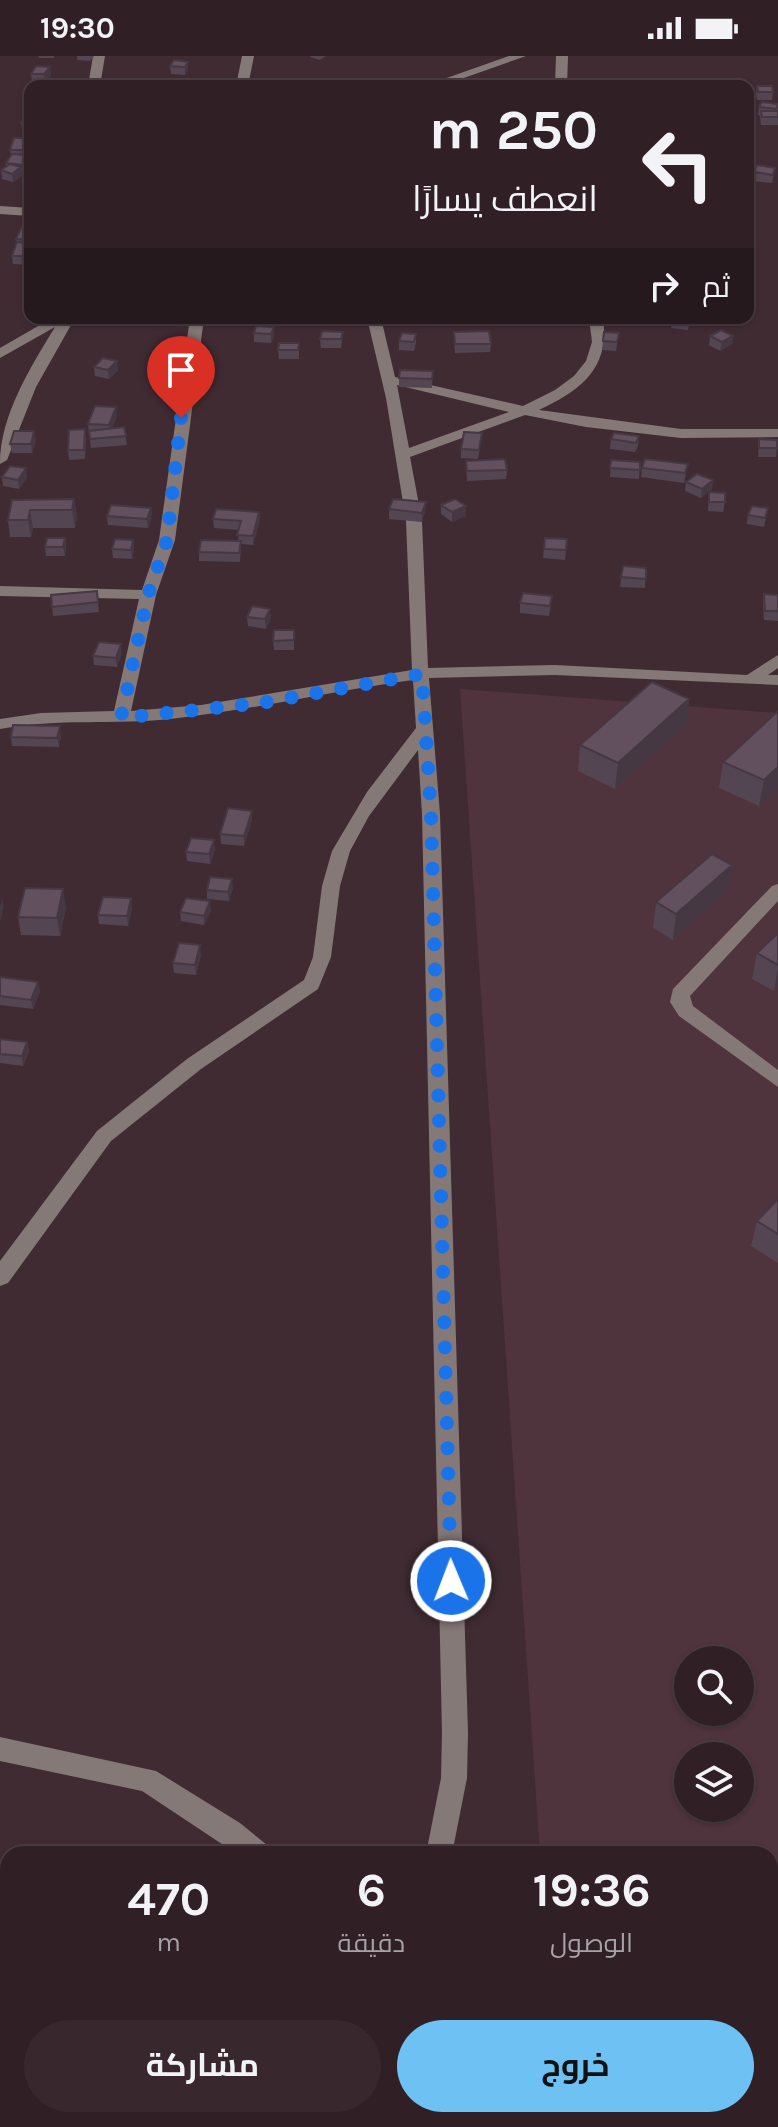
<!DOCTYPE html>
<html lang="ar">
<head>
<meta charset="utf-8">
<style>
  :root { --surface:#302026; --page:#38282e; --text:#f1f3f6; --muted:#a8a3a7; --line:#4b3e43; --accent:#6dc2f3 }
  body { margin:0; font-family:Karla,Cairo,sans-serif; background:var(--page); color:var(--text); direction:rtl; height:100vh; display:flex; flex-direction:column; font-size:30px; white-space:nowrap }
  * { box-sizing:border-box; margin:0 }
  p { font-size:26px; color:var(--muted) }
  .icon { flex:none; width:44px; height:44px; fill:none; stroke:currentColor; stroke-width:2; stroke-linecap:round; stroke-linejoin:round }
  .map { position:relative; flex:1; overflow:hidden; direction:ltr }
  .details { position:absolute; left:0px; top:1790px; width:778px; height:282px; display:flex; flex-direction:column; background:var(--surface); border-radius:24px 24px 0 0; box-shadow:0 2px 6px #0004,0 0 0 2px var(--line); direction:rtl }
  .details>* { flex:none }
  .guide { position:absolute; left:24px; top:24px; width:730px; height:244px; border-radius:16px; box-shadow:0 2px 6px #0004,0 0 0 2px var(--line); direction:rtl; background:#302026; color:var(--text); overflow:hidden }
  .buttons { position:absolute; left:674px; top:1590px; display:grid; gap:16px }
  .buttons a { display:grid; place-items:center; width:80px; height:80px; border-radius:50%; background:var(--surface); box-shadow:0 2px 6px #0004,0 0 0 2px var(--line); font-size:40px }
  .pin { position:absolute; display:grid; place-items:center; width:68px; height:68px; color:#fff; margin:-82px -34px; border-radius:50% 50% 50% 0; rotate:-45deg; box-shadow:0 0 8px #0007 }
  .pin .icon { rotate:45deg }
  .me { position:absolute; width:88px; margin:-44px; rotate:359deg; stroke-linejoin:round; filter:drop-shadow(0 0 6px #0008) }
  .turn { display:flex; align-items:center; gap:28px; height:168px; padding:0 24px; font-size:36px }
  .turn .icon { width:104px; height:104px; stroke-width:2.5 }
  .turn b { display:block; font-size:56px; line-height:68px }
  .then { display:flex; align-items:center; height:76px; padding:0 24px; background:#0003; gap:16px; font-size:30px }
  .eta { display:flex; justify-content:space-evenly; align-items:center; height:136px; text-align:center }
  .eta b { font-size:48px; font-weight:700; line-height:56px }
  .action { display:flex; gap:16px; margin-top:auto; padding:16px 24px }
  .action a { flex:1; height:92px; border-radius:48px; background:var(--accent); color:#111; font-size:32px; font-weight:700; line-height:92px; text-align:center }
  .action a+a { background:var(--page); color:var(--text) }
  .status { display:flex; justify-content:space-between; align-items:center; height:56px; padding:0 40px; background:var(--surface); direction:ltr }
  .status svg { height:22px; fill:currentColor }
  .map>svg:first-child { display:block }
  .built { fill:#4f333d; fill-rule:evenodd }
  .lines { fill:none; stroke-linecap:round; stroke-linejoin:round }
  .minor { fill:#857978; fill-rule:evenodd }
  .wall { fill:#544552 }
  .shaded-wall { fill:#453842 }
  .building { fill:#62505f; stroke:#453842; stroke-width:2 }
  .route { stroke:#1a73e8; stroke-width:14; stroke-dasharray:0 25.2 }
</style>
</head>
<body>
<div class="status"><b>19:30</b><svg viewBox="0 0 49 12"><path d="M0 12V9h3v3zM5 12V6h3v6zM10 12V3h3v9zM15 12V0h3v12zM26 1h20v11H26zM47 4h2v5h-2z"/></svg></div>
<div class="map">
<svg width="778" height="2071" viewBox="0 0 778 2071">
  <rect width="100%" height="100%" fill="#402b33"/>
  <path class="built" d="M 460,633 L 778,657 L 778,2071 L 559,2071 L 558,2064 L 770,2064 L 770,1798 L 540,1798 ZM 688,1604 L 740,1604 L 740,1656 L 688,1656 ZM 688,1700 L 740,1700 L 740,1752 L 688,1752 Z"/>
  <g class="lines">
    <path class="minor" d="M 93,0 L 105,0 L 100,30 L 88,30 Z
      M 242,0 L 254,0 L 248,30 L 236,30 Z
      M 509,0 L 526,0 L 441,30 L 424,30 Z
      M 556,0 L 568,0 L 567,30 L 555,30 Z
      M 0,150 L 30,152 L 30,160 L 0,158 Z
      M 52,262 L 75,262 L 36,331 L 7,404 L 0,408 C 0,360 30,312 55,271 L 0,302 L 0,292 Z
      M 190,262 L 204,262 L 175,484 L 156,539 L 131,655 L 201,649 L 412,614 L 406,465 L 386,342 L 367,262 L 381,262 L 395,321 L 523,350 L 555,334 L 574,320 L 586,305 L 592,286 L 589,262 L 603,262 C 610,312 582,334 539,354 L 681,373 L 778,373 L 778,381 L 681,382 L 586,371 L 525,359 L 410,401 L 422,465 L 428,612 L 555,609 L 747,619 L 778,599 L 778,612 L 768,619 L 778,619 L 778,629 L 555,619 L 429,622 L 440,758 L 468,1677 L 467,1722 L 452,1798 L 426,1798 L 441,1722 L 442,1677 L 422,758 L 418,694 L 369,760 L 350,795 L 340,830 L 331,901 L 318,933 L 201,1013 L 111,1085 L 8,1227 L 0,1230 L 0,1205 L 97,1075 L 187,1003 L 304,924 L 313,901 L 322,830 L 332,795 L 367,736 L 416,672 L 413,624 C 332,635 252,654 170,663 C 114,669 57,662 0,673 L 0,663 L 41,657 L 114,655 L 139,543 L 0,540 L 0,530 L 142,534 L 159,484 ZM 397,329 L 509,356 L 409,392 Z
      M 778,828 L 778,845 L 690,940 L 693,950 L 778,1014 L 778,1031 L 679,960 L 670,946 L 673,933 L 772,830 Z
      M 0,1681 L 156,1715 L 240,1767 L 267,1789 L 271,1798 L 237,1798 L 142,1735 L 0,1705 Z
      M 389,2064 L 418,2064 L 420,2071 L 392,2071 Z"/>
  </g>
  <path class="wall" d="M 38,0 L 54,0 L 54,2 L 39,2 Z
    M 77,0 L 94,0 L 90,5 L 77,4 Z
    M 310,0 L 326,0 L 320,4 L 310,1 Z
    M 188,6 L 188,14 L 185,19 L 171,18 L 170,10 Z
    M 31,18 L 51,19 L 45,27 L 32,26 Z
    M 757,30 L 773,36 L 772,44 L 757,44 L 756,38 Z
    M 778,48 L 778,69 L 761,69 L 760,60 L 758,59 L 759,51 Z
    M 30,58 L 30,74 L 22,74 L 21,66 Z
    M 30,82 L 30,96 L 28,99 L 30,108 L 24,117 L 22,117 L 22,120 L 13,126 L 2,123 L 1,114 L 6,111 L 6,107 L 11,99 L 10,94 Z
    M 775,112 L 772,127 L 753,125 L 754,116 Z
    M 30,170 L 30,209 L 13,208 L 12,200 L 17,188 L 16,183 Z
    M 280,262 L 299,262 L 298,265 L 280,265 Z
    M 673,262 L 690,262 L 688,274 L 671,272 Z
    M 256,270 L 274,280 L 271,287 L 254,286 L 254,277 Z
    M 343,276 L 341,292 L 321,292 L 320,283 Z
    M 454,276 L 491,288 L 490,296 L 455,297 Z
    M 604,276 L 619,277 L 616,295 L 602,294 Z
    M 416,278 L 416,287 L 414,295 L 399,294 L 399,285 Z
    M 710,280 L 733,280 L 732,288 L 720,295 L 709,289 Z
    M 299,287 L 299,303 L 279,303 L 278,294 Z
    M 94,311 L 118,314 L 109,323 L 95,320 Z
    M 433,315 L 432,332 L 399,331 L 399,322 Z
    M 117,360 L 112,373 L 124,371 L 127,389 L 91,392 L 88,368 Z
    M 482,377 L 478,403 L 461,402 L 461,393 Z
    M 639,380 L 638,390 L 635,396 L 610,393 L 611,383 Z
    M 86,382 L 85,403 L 69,404 L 68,394 Z
    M 759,383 L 777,392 L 776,401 L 758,401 Z
    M 36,384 L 32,397 L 12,397 L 10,388 Z
    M 611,404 L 640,406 L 639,423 L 610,421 Z
    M 466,405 L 507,414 L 506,423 L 467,425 Z
    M 688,408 L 684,427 L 641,421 L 642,412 Z
    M 2,421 L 27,421 L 19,433 L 3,430 Z
    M 713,424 L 712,433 L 701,442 L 685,435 L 686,426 Z
    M 709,436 L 725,446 L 723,456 L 708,455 Z
    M 74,443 L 77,461 L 75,472 L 33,472 L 31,481 L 10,481 L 8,464 L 12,444 Z
    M 426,446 L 425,455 L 422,466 L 389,463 L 389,453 Z
    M 441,449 L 466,450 L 466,460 L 452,466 L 441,458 Z
    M 151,452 L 152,461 L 148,472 L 108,469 L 107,460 Z
    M 768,452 L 764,471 L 747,468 L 748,459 Z
    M 259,456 L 260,465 L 253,489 L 241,488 L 240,506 L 199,505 L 199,496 L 238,485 L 239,474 L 214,472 L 213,463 Z
    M 65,482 L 66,491 L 65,500 L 46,500 L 45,491 Z
    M 545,482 L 567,483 L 565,504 L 543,502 Z
    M 133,484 L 134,493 L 132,503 L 113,502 L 112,493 Z
    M 623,510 L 646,512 L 645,532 L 620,531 Z
    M 97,535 L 99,556 L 53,560 L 51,539 Z
    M 764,538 L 778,539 L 778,565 L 764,564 L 763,547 Z
    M 520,547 L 551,550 L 549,560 L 520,557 Z
    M 247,561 L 271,562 L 266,573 L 248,570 Z
    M 294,574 L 294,594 L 274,594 L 273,585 Z
    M 122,598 L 117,611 L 94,609 L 93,600 Z
    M 689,643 L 686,669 L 615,733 L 578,715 L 580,689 Z
    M 778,655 L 778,732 L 759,750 L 719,732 L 723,706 Z
    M 61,679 L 59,691 L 12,690 L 11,681 Z
    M 252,755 L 252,764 L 244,790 L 221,788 L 220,778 Z
    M 215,794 L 210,808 L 187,805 L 186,796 Z
    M 233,832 L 229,845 L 207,843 L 207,834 Z
    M 728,835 L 673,884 L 653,872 L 656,846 Z
    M 66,851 L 60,880 L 21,879 L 18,861 Z
    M 132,852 L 128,870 L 99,868 L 98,859 Z
    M 211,855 L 204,869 L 181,865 L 180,856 Z
    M 778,877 L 778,931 L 774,935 L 752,923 L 757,897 Z
    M 201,899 L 196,919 L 174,917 L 173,907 Z
    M 0,921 L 40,935 L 33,953 L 0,949 Z
    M 0,983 L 27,986 L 29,995 L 23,1010 L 0,1007 Z
    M 778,1143 L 778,1207 L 751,1190 L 757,1165 Z"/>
  <path class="shaded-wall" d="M 188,6 L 188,14 L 185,19 L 185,11 Z
    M 50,11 L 51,19 L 45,27 L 44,18 Z
    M 29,99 L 30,108 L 24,117 L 23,109 Z
    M 21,111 L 22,120 L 13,126 L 12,118 Z
    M 274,271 L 274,280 L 271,287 L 271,278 Z
    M 733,280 L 732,288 L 720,295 L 722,286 Z
    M 117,305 L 118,314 L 109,323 L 108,314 Z
    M 116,351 L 117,360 L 110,379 L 109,369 Z
    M 34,375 L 36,384 L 32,397 L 31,388 Z
    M 26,412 L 27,421 L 19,433 L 18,424 Z
    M 713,424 L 712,433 L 701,442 L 702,433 Z
    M 74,443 L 77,461 L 75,472 L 72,454 Z
    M 426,446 L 425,455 L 422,466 L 422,457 Z
    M 466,450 L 466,460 L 452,466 L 452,456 Z
    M 151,452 L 152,461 L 148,472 L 147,463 Z
    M 30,454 L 33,472 L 31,481 L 28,464 Z
    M 259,456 L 260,465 L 253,489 L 253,480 Z
    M 65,482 L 66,491 L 65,500 L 63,491 Z
    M 133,484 L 134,493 L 132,503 L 131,494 Z
    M 270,553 L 271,562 L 266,573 L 265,563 Z
    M 121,588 L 122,598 L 117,611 L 116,602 Z
    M 689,643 L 686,669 L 615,733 L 618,707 Z
    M 60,670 L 61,679 L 59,691 L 57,682 Z
    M 778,711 L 778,732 L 759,750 L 764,724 Z
    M 252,755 L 252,764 L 244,790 L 244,780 Z
    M 214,784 L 215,794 L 210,808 L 209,798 Z
    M 732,809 L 728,835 L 673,884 L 676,858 Z
    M 232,823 L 233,832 L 229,845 L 228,836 Z
    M 63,833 L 66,851 L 60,880 L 57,862 Z
    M 2,842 L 4,851 L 0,866 L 0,850 Z
    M 131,842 L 132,852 L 128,870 L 127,860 Z
    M 210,845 L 211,855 L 204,869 L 204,860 Z
    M 200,889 L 201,899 L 196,919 L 195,909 Z
    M 778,912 L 778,931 L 774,935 Z
    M 38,926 L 40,935 L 33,953 L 31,944 Z
    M 27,986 L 29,995 L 23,1010 L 22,1000 Z"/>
  <path class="building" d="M 174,4 L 188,6 L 185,11 L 170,10 Z
    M 36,10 L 50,11 L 44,18 L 31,18 Z
    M 757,30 L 772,30 L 773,36 L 758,36 Z
    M 762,46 L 778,48 L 778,49 L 776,53 L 759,51 Z
    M 761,55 L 778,55 L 778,61 L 762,61 Z
    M 26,58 L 30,58 L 30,66 L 21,66 Z
    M 14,82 L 30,82 L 30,88 L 28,88 L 26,94 L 10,94 Z
    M 12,98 L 29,99 L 23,109 L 6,107 Z
    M 10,108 L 21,111 L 12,118 L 1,114 Z
    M 757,109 L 775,112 L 773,119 L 754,116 Z
    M 22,170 L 30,170 L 30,184 L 16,183 Z
    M 17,186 L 30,187 L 30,200 L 12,200 Z
    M 673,262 L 690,262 L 689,265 L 672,264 Z
    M 256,270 L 274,271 L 271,278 L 254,277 Z
    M 721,274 L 733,280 L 722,286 L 710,280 Z
    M 322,275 L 343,276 L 341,283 L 320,283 Z
    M 489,275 L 491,288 L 455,288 L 454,276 Z
    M 604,276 L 619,277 L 617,286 L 603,285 Z
    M 402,277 L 416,278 L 414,286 L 399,285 Z
    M 279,287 L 299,287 L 298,294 L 278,294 Z
    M 103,302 L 117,305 L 108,314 L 94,311 Z
    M 400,314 L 433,315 L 432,323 L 399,322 Z
    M 95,350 L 116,351 L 109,369 L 88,368 Z
    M 124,371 L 126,380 L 90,383 L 89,375 Z
    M 85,373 L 84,394 L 68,394 L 69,374 Z
    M 14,375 L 34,375 L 31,388 L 10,388 Z
    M 464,376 L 482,377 L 479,394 L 461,393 Z
    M 614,377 L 639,380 L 636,387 L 611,383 Z
    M 759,383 L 777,384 L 777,392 L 759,392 Z
    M 505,403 L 507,414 L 467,415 L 466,405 Z
    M 645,403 L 688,408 L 685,417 L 642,412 Z
    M 611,404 L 640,406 L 640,414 L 610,412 Z
    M 10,410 L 26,412 L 18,424 L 2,421 Z
    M 697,418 L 713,424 L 702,433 L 686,426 Z
    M 709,436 L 725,437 L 725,446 L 709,446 Z
    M 74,443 L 72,454 L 30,454 L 28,464 L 8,464 L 12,444 Z
    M 393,443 L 426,446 L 422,457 L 389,453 Z
    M 455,443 L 466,450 L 452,456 L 441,449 Z
    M 111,449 L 151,452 L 147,463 L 107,460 Z
    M 752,450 L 768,452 L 765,462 L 748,459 Z
    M 216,453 L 259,456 L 253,480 L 237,479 L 241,465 L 213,463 Z
    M 47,482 L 65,482 L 63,491 L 45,491 Z
    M 545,482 L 567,483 L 566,494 L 544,493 Z
    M 115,483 L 133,484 L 131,494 L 112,493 Z
    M 201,484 L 241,485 L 239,497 L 199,496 Z
    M 623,510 L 646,512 L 646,523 L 621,521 Z
    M 97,535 L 98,546 L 52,551 L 51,539 Z
    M 523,537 L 552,540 L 550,550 L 520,547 Z
    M 764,538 L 778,539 L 778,555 L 765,555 Z
    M 252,550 L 270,553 L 265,563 L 247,561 Z
    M 274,574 L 294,574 L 294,584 L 273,585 Z
    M 99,586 L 121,588 L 116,602 L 93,600 Z
    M 652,626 L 689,643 L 618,707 L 580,689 Z
    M 778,655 L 778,711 L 764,724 L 723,706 Z
    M 13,669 L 60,670 L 57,682 L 11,681 Z
    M 228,752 L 252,755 L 244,780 L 220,778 Z
    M 191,782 L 214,784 L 209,798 L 186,796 Z
    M 712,798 L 732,809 L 676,858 L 656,846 Z
    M 210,821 L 232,823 L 228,836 L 207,834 Z
    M 25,832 L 63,833 L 57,862 L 18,861 Z
    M 103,841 L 131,842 L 127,860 L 98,859 Z
    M 186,842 L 210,845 L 204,860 L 180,856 Z
    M 778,877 L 778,909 L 757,897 Z
    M 179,887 L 200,889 L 195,909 L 173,907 Z
    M 0,921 L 38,926 L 31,944 L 0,940 Z
    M 0,983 L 27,986 L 22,1000 L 0,998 Z
    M 778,1143 L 778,1178 L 757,1165 Z"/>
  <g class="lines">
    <path class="route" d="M 181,362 L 167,484 L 148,539 L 121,662 L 261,647 L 422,618 L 431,758 L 451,1525"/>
  </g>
</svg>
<div class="buttons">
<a><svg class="icon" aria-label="search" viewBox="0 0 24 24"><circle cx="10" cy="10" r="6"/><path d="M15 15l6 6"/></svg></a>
<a><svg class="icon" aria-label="layers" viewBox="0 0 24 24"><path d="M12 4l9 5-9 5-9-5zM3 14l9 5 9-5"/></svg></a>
</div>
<div class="pin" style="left:181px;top:362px;background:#d93025"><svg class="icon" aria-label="arrive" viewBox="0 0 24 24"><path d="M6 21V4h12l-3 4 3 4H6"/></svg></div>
<svg class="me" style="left:451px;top:1525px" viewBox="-20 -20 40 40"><circle r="17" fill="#1a73e8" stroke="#fff" stroke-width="3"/><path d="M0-11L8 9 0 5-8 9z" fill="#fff"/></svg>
<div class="guide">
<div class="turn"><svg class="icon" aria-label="left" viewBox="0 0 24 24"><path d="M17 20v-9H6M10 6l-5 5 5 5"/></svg><div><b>250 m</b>انعطف يسارًا</div></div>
<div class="then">ثم<svg class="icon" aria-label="right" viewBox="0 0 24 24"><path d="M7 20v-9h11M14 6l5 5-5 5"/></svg></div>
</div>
<section class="details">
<div class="eta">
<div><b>19:36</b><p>الوصول</p></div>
<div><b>6</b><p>دقيقة</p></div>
<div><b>470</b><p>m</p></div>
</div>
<div class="action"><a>خروج</a><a>مشاركة</a></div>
</section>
</div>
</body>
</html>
